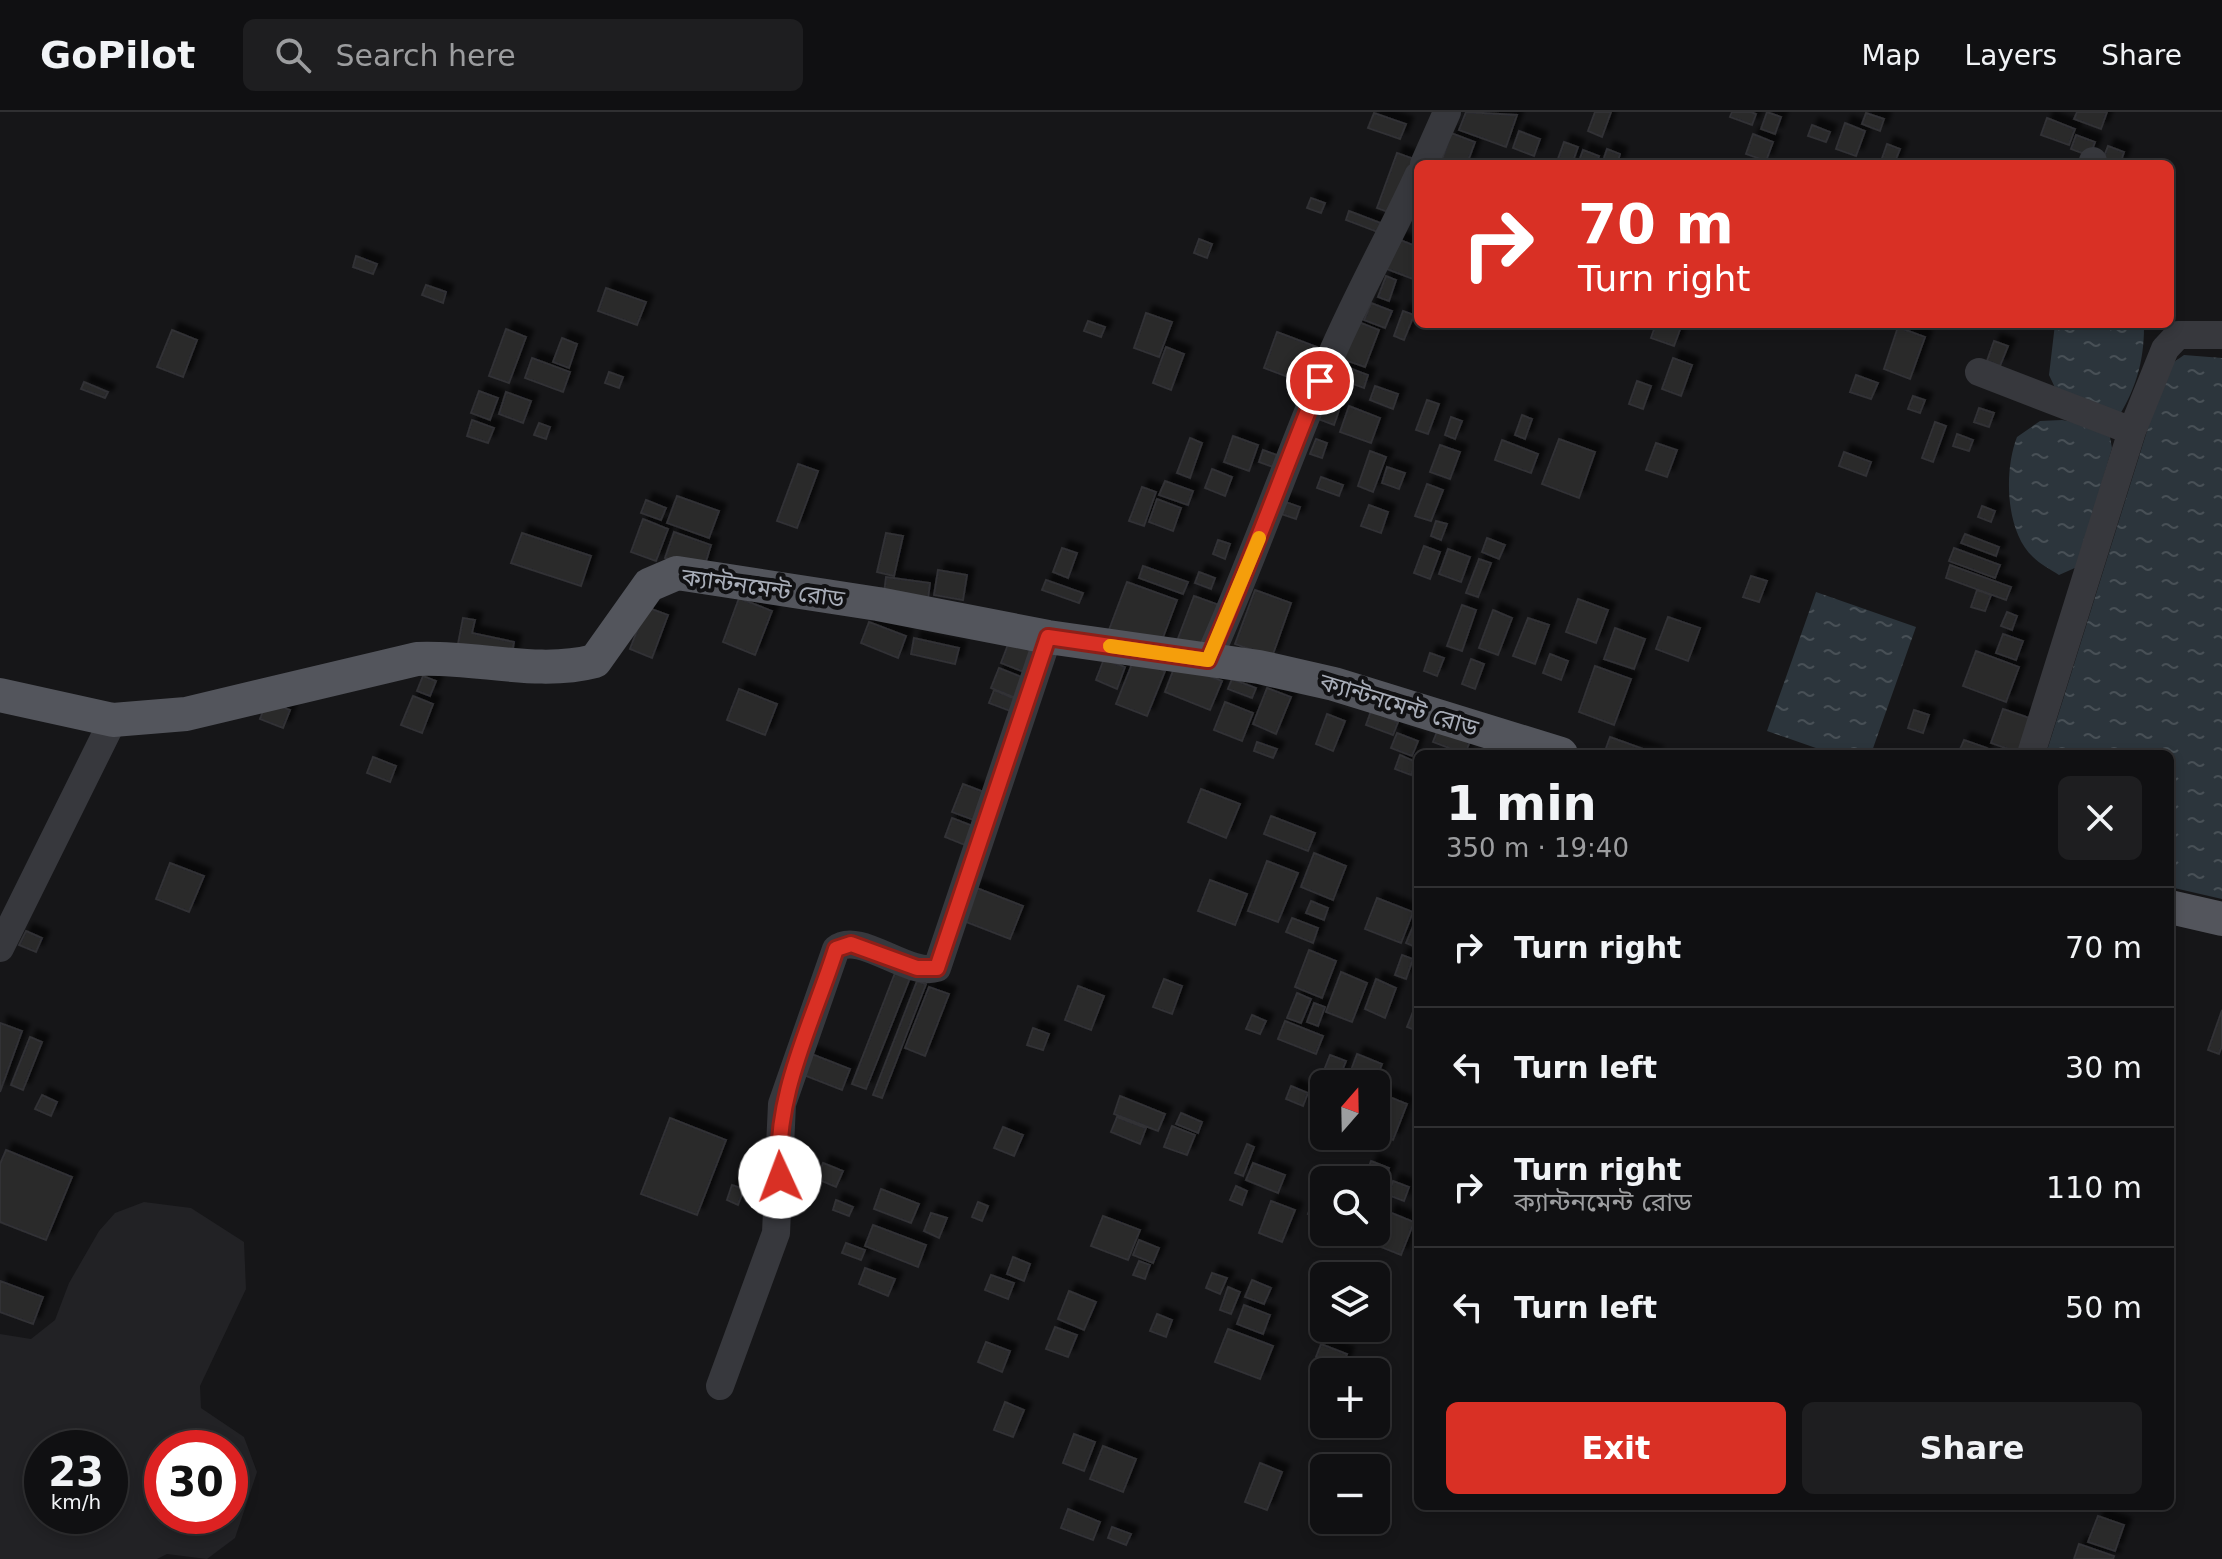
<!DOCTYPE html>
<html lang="en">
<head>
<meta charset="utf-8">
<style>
  :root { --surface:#101012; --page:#1e1e20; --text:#f1f3f6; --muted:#9c9d9f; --line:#303032; --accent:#d93025 }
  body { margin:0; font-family:"DejaVu Sans","Noto Sans Bengali",sans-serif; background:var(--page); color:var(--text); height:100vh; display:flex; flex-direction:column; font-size:30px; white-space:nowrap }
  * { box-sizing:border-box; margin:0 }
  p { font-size:26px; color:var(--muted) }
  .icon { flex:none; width:44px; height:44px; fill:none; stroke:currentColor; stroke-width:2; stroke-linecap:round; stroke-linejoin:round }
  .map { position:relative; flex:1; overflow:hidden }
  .side { position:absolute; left:1414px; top:638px; width:760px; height:760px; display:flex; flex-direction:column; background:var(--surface); border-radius:12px; box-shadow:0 4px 12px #0003,0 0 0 2px var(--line) }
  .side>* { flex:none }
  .hud { position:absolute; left:1414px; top:48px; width:760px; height:168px; border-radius:12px; box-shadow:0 4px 12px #0003,0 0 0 2px var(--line); background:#d93025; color:#fff; overflow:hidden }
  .needle { width:52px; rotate:20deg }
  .buttons { position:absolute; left:1310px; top:958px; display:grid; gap:16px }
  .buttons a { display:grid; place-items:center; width:80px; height:80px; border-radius:12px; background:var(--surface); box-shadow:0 4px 12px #0003,0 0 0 2px var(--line); font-size:40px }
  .speed { position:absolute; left:24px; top:1318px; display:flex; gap:16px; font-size:40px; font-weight:700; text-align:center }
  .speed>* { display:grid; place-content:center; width:104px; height:104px; border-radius:50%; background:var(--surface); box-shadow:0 4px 12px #0003,0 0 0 2px var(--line); line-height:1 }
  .speed small { font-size:20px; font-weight:400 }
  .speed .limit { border:12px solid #d22; background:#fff; color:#111 }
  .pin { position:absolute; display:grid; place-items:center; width:68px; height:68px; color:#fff; margin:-34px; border:4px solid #fff; border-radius:50%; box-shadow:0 2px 8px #0007 }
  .me { position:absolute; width:88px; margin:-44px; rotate:358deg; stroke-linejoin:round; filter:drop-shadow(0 0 6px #0008) }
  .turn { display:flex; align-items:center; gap:28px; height:168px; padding:0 32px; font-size:36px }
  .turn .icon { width:104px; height:104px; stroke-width:2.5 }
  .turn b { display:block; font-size:56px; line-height:68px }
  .round { display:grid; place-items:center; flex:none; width:84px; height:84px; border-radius:12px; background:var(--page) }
  .headline { display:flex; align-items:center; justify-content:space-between; height:136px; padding:0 32px }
  h1 { font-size:48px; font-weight:600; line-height:60px }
  .cta { display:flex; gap:16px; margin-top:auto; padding:16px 32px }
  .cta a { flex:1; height:92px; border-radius:12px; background:var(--accent); color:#fff; font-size:32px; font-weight:600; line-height:92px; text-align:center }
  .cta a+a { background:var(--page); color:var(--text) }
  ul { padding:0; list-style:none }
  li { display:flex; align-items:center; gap:24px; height:120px; padding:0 32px; border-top:2px solid var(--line) }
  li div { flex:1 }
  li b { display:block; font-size:30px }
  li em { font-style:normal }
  header { display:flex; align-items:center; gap:48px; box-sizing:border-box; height:112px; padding:0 40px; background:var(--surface); border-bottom:2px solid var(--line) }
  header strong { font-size:38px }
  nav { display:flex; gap:44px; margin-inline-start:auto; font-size:28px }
  .search { width:560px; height:72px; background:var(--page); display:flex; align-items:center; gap:20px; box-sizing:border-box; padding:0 28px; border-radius:12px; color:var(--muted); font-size:30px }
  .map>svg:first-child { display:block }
  .built { fill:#222225; fill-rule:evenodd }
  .water { fill:url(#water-ripples) }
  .building { fill:#29292c; stroke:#303034; stroke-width:2; filter:url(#shadow) }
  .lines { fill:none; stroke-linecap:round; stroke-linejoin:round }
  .minor { stroke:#37383d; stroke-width:28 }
  .major { stroke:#53555c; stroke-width:34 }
  .route-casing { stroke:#8d1f18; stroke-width:20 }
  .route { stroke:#d93025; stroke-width:14 }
  .slow { stroke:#f59e0b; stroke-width:14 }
  .labels { text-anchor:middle; stroke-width:8; stroke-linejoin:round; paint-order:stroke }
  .street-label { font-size:24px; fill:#a8adb8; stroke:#111113 }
</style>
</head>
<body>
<header>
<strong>GoPilot</strong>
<div class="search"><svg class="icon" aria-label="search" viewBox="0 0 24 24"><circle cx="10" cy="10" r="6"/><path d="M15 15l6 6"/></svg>Search here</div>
<nav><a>Map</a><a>Layers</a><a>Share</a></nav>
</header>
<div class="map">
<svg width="2222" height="1447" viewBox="0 0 2222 1447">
  <defs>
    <pattern id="water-ripples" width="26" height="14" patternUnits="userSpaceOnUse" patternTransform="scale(2)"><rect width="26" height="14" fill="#2c353c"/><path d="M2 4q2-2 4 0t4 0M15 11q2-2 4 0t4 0" fill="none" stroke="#485056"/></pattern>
    <filter id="shadow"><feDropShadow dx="7" dy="-7" stdDeviation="2" flood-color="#0009"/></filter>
  </defs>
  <rect width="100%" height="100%" fill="#161618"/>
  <path class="built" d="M 144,1090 L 191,1096 L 244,1130 L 246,1177 L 200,1274 L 201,1296 L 244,1325 L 257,1360 L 235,1426 L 207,1447 L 167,1442 L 157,1447 L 0,1447 L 0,1222 L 31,1227 L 55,1208 L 69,1171 L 99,1119 L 115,1101 ZM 42,1336 L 110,1336 L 110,1404 L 42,1404 ZM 230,1336 L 230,1404 L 162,1404 L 162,1336 Z"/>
  <path class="water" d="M 2055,212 L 2141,212 L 2144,215 C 2144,251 2135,279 2116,309 L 2058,282 L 2049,263 Z
    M 2184,243 L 2222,246 L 2222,787 L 2170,775 L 2170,642 L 2046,642 L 2167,255 Z
    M 2062,308 L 2086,312 L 2110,325 L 2112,336 L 2077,455 L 2059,463 C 2050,457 2040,452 2033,445 C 2005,419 2004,358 2017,325 L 2040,309 Z
    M 1816,480 L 1916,515 L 1871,642 L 1833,642 L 1767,619 Z"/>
  <path class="building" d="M 1466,0 L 1517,3 L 1506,35 L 1459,18 Z
    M 1595,0 L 1611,0 L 1602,25 L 1588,19 Z
    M 1732,0 L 1751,0 L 1756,2 L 1752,13 L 1730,5 Z
    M 1767,0 L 1781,5 L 1775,22 L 1761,17 Z
    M 2077,0 L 2107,0 L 2101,17 L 2074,7 Z
    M 1374,1 L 1406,12 L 1400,27 L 1368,16 Z
    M 1866,1 L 1884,7 L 1880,19 L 1862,12 Z
    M 2047,6 L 2075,17 L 2069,33 L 2041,23 Z
    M 1845,11 L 1865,19 L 1856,44 L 1836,37 Z
    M 1812,13 L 1830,20 L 1826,30 L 1808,24 Z
    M 1519,19 L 1540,27 L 1534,44 L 1513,36 Z
    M 1451,21 L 1475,30 L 1467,52 L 1442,48 Z
    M 1753,22 L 1773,30 L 1766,49 L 1746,42 Z
    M 2076,23 L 2095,30 L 2090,44 L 2071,37 Z
    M 1564,30 L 1578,35 L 1572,52 L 1558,47 Z
    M 1887,32 L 1900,37 L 1894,52 L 1880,52 Z
    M 2108,34 L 2124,40 L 2120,52 L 2101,52 Z
    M 1607,37 L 1620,42 L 1617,52 L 1602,52 Z
    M 1583,38 L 1599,44 L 1596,52 L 1578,52 Z
    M 1397,41 L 1414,47 L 1394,102 L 1377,96 Z
    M 1311,86 L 1325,91 L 1321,101 L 1307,96 Z
    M 1349,99 L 1386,113 L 1383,122 L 1346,108 Z
    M 1395,126 L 1418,135 L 1418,154 L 1413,167 L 1384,156 Z
    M 1199,127 L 1212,132 L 1207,146 L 1194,141 Z
    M 356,144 L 377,152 L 373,162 L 353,155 Z
    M 1386,164 L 1396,168 L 1389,189 L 1378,185 Z
    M 426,173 L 446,180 L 443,191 L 422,183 Z
    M 606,176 L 646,190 L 637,213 L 598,199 Z
    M 1371,191 L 1392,199 L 1385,216 L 1364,208 Z
    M 1403,199 L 1414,203 L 1404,228 L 1394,224 Z
    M 1146,201 L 1172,210 L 1159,245 L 1134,236 Z
    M 1088,209 L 1105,215 L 1101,225 L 1084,219 Z
    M 1356,209 L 1379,218 L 1365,255 L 1342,247 Z
    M 1656,212 L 1682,212 L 1674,234 L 1651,226 Z
    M 1898,215 L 1925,225 L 1910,267 L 1884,257 Z
    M 506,217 L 526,225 L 509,271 L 489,264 Z
    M 172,218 L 197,228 L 183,265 L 157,255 Z
    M 1277,220 L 1317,235 L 1304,271 L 1264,256 Z
    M 562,226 L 577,232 L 569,256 L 553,250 Z
    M 1994,229 L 2008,234 L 2000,254 L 1987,249 Z
    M 1166,235 L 1184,242 L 1171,278 L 1153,271 Z
    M 532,246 L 570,260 L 563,280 L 525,266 Z
    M 1673,246 L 1692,253 L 1681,284 L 1662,277 Z
    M 1336,251 L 1368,263 L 1364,276 L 1331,264 Z
    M 609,260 L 623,265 L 619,276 L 605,271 Z
    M 1856,263 L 1878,271 L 1871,287 L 1850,280 Z
    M 1637,269 L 1651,274 L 1643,297 L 1629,292 Z
    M 84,270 L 108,280 L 105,286 L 81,277 Z
    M 1375,274 L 1398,282 L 1393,297 L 1370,288 Z
    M 479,279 L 498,286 L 490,308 L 471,301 Z
    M 506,280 L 531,289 L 523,311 L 499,302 Z
    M 1913,284 L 1925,288 L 1920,301 L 1908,297 Z
    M 1325,286 L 1341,292 L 1334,313 L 1318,307 Z
    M 1427,288 L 1439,292 L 1428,322 L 1416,318 Z
    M 1349,294 L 1380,306 L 1371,331 L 1340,320 Z
    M 1979,296 L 1994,301 L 1989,315 L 1974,310 Z
    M 1522,303 L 1532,307 L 1525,327 L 1515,323 Z
    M 1451,305 L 1462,309 L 1455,327 L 1445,323 Z
    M 472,308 L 494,316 L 488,331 L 467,324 Z
    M 1935,310 L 1946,314 L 1933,350 L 1922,346 Z
    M 539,311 L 550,315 L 546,327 L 534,323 Z
    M 1957,322 L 1973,328 L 1969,339 L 1953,334 Z
    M 1233,324 L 1258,333 L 1249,359 L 1224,350 Z
    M 1190,326 L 1202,331 L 1190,366 L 1177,361 Z
    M 1316,327 L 1327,331 L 1322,346 L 1310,342 Z
    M 1559,327 L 1595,340 L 1579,386 L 1542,372 Z
    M 1502,328 L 1538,342 L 1531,361 L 1495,348 Z
    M 1656,331 L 1677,338 L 1667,365 L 1646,358 Z
    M 1440,333 L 1460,340 L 1450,367 L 1430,360 Z
    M 1263,338 L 1277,343 L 1273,355 L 1259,350 Z
    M 1370,339 L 1386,345 L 1373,380 L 1358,374 Z
    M 1844,340 L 1871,350 L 1866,364 L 1839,354 Z
    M 798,352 L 818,359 L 797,416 L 777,409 Z
    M 1387,355 L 1405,361 L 1399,377 L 1382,371 Z
    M 1212,357 L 1232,365 L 1225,384 L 1205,376 Z
    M 1321,365 L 1343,373 L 1339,384 L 1317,376 Z
    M 1165,369 L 1193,379 L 1188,393 L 1159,383 Z
    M 1427,372 L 1443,378 L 1431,409 L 1415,404 Z
    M 1142,375 L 1156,380 L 1144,414 L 1129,409 Z
    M 677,384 L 719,399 L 709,426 L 667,411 Z
    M 1157,387 L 1181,396 L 1173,419 L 1149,410 Z
    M 646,388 L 666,396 L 661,408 L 641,401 Z
    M 1280,388 L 1300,395 L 1296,407 L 1275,400 Z
    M 1369,393 L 1388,400 L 1381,421 L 1361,414 Z
    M 1982,394 L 1995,399 L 1991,410 L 1978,405 Z
    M 643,407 L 668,417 L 656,449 L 631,440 Z
    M 1436,409 L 1447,412 L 1441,428 L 1431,424 Z
    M 674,420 L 711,433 L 703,459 L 665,446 Z
    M 522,421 L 591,444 L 581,474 L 511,451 Z
    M 886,421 L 903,424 L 894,464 L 877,460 Z
    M 1965,422 L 1999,435 L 1996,444 L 1961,431 Z
    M 1487,426 L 1505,433 L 1499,447 L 1482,440 Z
    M 1218,428 L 1230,432 L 1225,447 L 1213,442 Z
    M 1424,434 L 1440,440 L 1430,467 L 1414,461 Z
    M 1062,436 L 1077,441 L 1068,466 L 1053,460 Z
    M 1954,436 L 2000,453 L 1995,466 L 1949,449 Z
    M 1448,437 L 1470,445 L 1461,470 L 1439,462 Z
    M 1479,447 L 1491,451 L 1478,485 L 1466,481 Z
    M 1950,453 L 2011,475 L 2006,488 L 1946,466 Z
    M 1143,454 L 1188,470 L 1183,482 L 1139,466 Z
    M 938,458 L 967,463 L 963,488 L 934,483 Z
    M 1199,460 L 1215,466 L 1211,477 L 1195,471 Z
    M 1751,464 L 1767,469 L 1759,490 L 1743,485 Z
    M 886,465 L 930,471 L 928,487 L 884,482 Z
    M 1046,468 L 1083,481 L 1079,491 L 1042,478 Z
    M 1127,470 L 1177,488 L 1159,536 L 1109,518 Z
    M 1255,478 L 1291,491 L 1272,545 L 1235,532 Z
    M 1977,478 L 1991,483 L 1985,499 L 1971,495 Z
    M 1194,484 L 1222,494 L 1204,542 L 1176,532 Z
    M 739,486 L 772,499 L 755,543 L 723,530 Z
    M 1578,487 L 1608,498 L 1596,531 L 1566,520 Z
    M 1462,493 L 1476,498 L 1462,539 L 1447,534 Z
    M 646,495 L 668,503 L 652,546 L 630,537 Z
    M 1493,498 L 1512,506 L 1498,543 L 1479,536 Z
    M 2007,500 L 2017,504 L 2012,518 L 2001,514 Z
    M 1668,505 L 1700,516 L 1688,549 L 1656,537 Z
    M 463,506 L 475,508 L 472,521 L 514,530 L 511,548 L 457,537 Z
    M 1528,506 L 1549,513 L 1535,552 L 1513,544 Z
    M 869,510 L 906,524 L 898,546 L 861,531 Z
    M 1615,516 L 1645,527 L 1634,557 L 1604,547 Z
    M 2003,522 L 2023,529 L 2016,548 L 1996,541 Z
    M 914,526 L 959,536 L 955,552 L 911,542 Z
    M 1009,530 L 1037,541 L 1029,562 L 1001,551 Z
    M 1976,539 L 2019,555 L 2006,590 L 1963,574 Z
    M 1430,541 L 1444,546 L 1437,564 L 1424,559 Z
    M 1550,542 L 1568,549 L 1561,568 L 1543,561 Z
    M 1104,547 L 1125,555 L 1117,577 L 1096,568 Z
    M 1134,547 L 1165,559 L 1147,604 L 1116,592 Z
    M 1471,547 L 1484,552 L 1475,577 L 1462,572 Z
    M 1176,551 L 1222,569 L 1210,598 L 1165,580 Z
    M 1595,554 L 1631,567 L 1614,613 L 1579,600 Z
    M 999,556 L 1024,566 L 1016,586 L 991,576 Z
    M 423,564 L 436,569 L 430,584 L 417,579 Z
    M 1232,567 L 1256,576 L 1252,586 L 1228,577 Z
    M 1267,576 L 1291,585 L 1276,622 L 1253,612 Z
    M 739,577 L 777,592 L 765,623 L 727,608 Z
    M 994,578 L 1018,588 L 1013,600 L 989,591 Z
    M 413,584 L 433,592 L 422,621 L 401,613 Z
    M 267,589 L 290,598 L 283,616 L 260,607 Z
    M 1225,590 L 1253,601 L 1242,629 L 1214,618 Z
    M 2003,597 L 2038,609 L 2022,642 L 1991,631 Z
    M 1914,598 L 1929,603 L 1923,621 L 1908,616 Z
    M 1371,599 L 1398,610 L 1393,623 L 1366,613 Z
    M 1327,602 L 1345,609 L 1333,639 L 1316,632 Z
    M 1438,617 L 1470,629 L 1465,642 L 1433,630 Z
    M 1397,621 L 1418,629 L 1412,644 L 1391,636 Z
    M 1610,625 L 1657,642 L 1605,639 Z
    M 1964,628 L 1987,636 L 1984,642 L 1958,642 Z
    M 1257,630 L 1277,637 L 1273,646 L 1254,639 Z
    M 1400,643 L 1416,650 L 1411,663 L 1395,657 Z
    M 373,645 L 396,654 L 390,670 L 367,661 Z
    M 963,672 L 992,683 L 982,711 L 952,700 Z
    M 1201,677 L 1240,692 L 1226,726 L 1188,710 Z
    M 1271,704 L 1315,721 L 1308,739 L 1264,722 Z
    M 952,706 L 978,716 L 970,735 L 945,725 Z
    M 1314,741 L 1346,754 L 1333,788 L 1301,775 Z
    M 1267,749 L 1298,761 L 1278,810 L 1248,799 Z
    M 170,751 L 204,764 L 189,800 L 156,787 Z
    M 1210,768 L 1247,782 L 1235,813 L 1198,799 Z
    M 974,775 L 1023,794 L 1010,827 L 961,808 Z
    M 1377,786 L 1413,800 L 1401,831 L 1365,817 Z
    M 1311,789 L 1328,796 L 1324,808 L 1306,801 Z
    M 1417,805 L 1418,805 L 1418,836 L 1406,831 Z
    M 1292,806 L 1318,816 L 1313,831 L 1286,820 Z
    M 26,819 L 42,826 L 36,840 L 19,833 Z
    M 1309,838 L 1336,849 L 1322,886 L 1295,875 Z
    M 1402,843 L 1413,847 L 1406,867 L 1395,863 Z
    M 1341,860 L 1367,871 L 1352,910 L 1326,900 Z
    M 895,861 L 910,866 L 866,977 L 852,972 Z
    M 1164,867 L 1182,874 L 1172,902 L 1153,895 Z
    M 1376,867 L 1396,876 L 1385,906 L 1365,897 Z
    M 917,869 L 926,872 L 882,986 L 873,983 Z
    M 1078,874 L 1104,884 L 1091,918 L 1065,908 Z
    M 929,875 L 949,882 L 925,944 L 905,936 Z
    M 1297,881 L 1311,887 L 1301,911 L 1287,906 Z
    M 1418,887 L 1418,919 L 1407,915 Z
    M 1314,891 L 1325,895 L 1318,914 L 1307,910 Z
    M 2222,898 L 2222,934 L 2219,942 L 2208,938 Z
    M 1252,903 L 1266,909 L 1260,922 L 1246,917 Z
    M 1285,909 L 1323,924 L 1316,942 L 1278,927 Z
    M 0,911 L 22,919 L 0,980 Z
    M 1033,916 L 1049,922 L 1043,938 L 1027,933 Z
    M 30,925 L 42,930 L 23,978 L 11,973 Z
    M 809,941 L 850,957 L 842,978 L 801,962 Z
    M 1357,942 L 1382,952 L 1374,972 L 1346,972 Z
    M 1330,943 L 1346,949 L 1337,972 L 1324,972 L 1324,976 L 1318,974 Z
    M 1291,974 L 1308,981 L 1303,994 L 1286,987 Z
    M 1382,982 L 1407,992 L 1393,1028 L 1376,1021 L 1376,996 Z
    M 42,983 L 57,990 L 51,1004 L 35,997 Z
    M 1120,984 L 1165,1002 L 1158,1019 L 1114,1002 Z
    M 1181,1001 L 1202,1010 L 1198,1021 L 1176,1012 Z
    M 1117,1005 L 1146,1016 L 1140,1032 L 1111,1020 Z
    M 670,1006 L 726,1028 L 697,1103 L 641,1082 Z
    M 1172,1014 L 1195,1023 L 1187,1043 L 1164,1035 Z
    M 1003,1015 L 1023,1023 L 1014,1044 L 994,1036 Z
    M 1247,1032 L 1254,1035 L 1243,1064 L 1235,1061 Z
    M 6,1038 L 72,1065 L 46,1128 L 0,1110 L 0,1052 Z
    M 1371,1049 L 1389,1056 L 1379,1083 L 1376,1068 L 1364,1068 Z
    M 823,1051 L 843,1059 L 836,1075 L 817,1067 Z
    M 1253,1051 L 1285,1063 L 1278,1081 L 1246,1068 Z
    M 1393,1069 L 1409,1075 L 1404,1089 L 1388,1083 Z
    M 732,1073 L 744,1077 L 738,1093 L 727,1088 Z
    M 1236,1074 L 1247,1079 L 1242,1093 L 1230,1088 Z
    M 1318,1076 L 1324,1078 L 1324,1109 L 1308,1102 Z
    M 881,1077 L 919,1092 L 911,1111 L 874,1097 Z
    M 836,1088 L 853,1095 L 849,1104 L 833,1098 Z
    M 1271,1089 L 1295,1098 L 1282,1130 L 1259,1121 Z
    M 978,1090 L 988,1094 L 982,1109 L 972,1105 Z
    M 1389,1100 L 1414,1110 L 1401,1143 L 1376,1133 Z
    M 931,1101 L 947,1106 L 939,1126 L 924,1119 Z
    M 1103,1104 L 1140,1118 L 1128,1148 L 1091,1134 Z
    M 873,1113 L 926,1133 L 918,1155 L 865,1134 Z
    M 1139,1128 L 1159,1136 L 1153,1151 L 1133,1143 Z
    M 846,1131 L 865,1138 L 861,1148 L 842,1141 Z
    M 1013,1145 L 1030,1152 L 1024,1169 L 1007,1162 Z
    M 1139,1149 L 1150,1153 L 1145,1167 L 1133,1163 Z
    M 865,1156 L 895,1167 L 888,1184 L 859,1172 Z
    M 1212,1161 L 1227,1166 L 1220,1182 L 1206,1176 Z
    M 991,1163 L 1014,1171 L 1008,1187 L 985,1178 Z
    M 1252,1168 L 1271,1176 L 1264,1192 L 1245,1185 Z
    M 0,1169 L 43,1185 L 33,1212 L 0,1200 Z
    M 1228,1175 L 1240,1180 L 1231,1202 L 1220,1198 Z
    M 1069,1179 L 1096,1190 L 1084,1218 L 1058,1207 Z
    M 1244,1193 L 1270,1203 L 1263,1222 L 1237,1212 Z
    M 1157,1202 L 1172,1208 L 1166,1225 L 1150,1219 Z
    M 1055,1215 L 1077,1223 L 1068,1245 L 1046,1237 Z
    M 1228,1217 L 1273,1234 L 1260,1267 L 1215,1250 Z
    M 986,1230 L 1010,1239 L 1002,1260 L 978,1250 Z
    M 1321,1232 L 1347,1242 L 1342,1255 L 1316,1245 Z
    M 1005,1290 L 1024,1298 L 1013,1325 L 994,1318 Z
    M 1074,1322 L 1095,1330 L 1084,1359 L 1063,1351 Z
    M 1103,1334 L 1136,1347 L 1123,1380 L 1090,1367 Z
    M 1260,1351 L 1282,1360 L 1267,1398 L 1245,1390 Z
    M 1068,1397 L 1100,1410 L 1093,1428 L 1061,1416 Z
    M 2098,1404 L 2124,1413 L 2115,1439 L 2088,1430 Z
    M 1112,1415 L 1131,1422 L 1126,1433 L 1108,1426 Z
    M 2079,1432 L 2114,1444 L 2113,1447 L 2074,1447 Z"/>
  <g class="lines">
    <path class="minor" d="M 1424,52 L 1447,0
      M 2092,52 L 2093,49
      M 1979,260 L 2132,319
      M 1208,548 C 1253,448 1288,345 1331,244 C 1357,183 1390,125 1418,64
      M 2031,642 L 2132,319 L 2165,237 L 2178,223 L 2222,223
      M 0,836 L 113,608
      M 720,1274 L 776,1121 L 782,992 L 836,837 C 859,818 908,865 937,856 L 1048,525"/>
    <path class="major" d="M 0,583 L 113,608 L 186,602 L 417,547 C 476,544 537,564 595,549 L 649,473 L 677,461 L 878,492 L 1048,525 L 1259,555 L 1334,572 L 1561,642
      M 2170,795 L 2222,807"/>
  </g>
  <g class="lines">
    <defs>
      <path id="route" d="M 780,1065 C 773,985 812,912 836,837 L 851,832 L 917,856 L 937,856 L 1048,525 L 1208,548 C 1249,456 1282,362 1320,269"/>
    </defs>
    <use href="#route" class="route-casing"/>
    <use href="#route" class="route"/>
    <path class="slow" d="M 1110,534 L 1208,548 L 1259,426"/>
  </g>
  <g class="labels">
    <g class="street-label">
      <text transform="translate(763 476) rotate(8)" y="8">ক্যান্টনমেন্ট রোড</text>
      <text transform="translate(1399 593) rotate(17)" y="8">ক্যান্টনমেন্ট রোড</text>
    </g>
  </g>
</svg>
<div class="buttons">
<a><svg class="needle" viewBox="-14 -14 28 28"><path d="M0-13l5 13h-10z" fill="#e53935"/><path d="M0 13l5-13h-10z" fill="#9c9d9f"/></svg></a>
<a><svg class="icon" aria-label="search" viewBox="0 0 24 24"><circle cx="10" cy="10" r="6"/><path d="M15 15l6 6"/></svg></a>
<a><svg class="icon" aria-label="layers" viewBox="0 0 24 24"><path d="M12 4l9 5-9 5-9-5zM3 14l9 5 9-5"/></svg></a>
<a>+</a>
<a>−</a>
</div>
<div class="speed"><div>23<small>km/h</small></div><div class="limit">30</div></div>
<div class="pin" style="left:1320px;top:269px;background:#d93025"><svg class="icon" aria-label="arrive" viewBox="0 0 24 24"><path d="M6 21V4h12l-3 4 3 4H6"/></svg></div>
<svg class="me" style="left:780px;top:1065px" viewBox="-20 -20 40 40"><circle r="19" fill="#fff"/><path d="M0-13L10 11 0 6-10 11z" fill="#d93025"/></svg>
<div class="hud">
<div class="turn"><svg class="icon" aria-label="right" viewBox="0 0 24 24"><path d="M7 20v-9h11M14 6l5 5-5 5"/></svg><div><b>70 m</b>Turn right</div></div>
</div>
<section class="side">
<div class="headline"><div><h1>1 min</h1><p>350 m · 19:40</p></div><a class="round"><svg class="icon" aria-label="close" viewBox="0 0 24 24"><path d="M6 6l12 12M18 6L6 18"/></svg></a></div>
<ul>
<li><svg class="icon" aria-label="right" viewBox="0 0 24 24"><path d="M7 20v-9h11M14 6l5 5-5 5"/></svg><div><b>Turn right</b></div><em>70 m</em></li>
<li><svg class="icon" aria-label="left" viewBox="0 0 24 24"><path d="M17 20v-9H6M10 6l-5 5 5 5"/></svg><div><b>Turn left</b></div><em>30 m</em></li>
<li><svg class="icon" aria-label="right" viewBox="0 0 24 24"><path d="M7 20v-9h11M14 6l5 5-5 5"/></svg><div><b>Turn right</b><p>ক্যান্টনমেন্ট রোড</p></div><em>110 m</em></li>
<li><svg class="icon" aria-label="left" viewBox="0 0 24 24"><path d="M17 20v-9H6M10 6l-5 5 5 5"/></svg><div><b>Turn left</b></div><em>50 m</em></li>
</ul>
<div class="cta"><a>Exit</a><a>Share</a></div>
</section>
</div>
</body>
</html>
